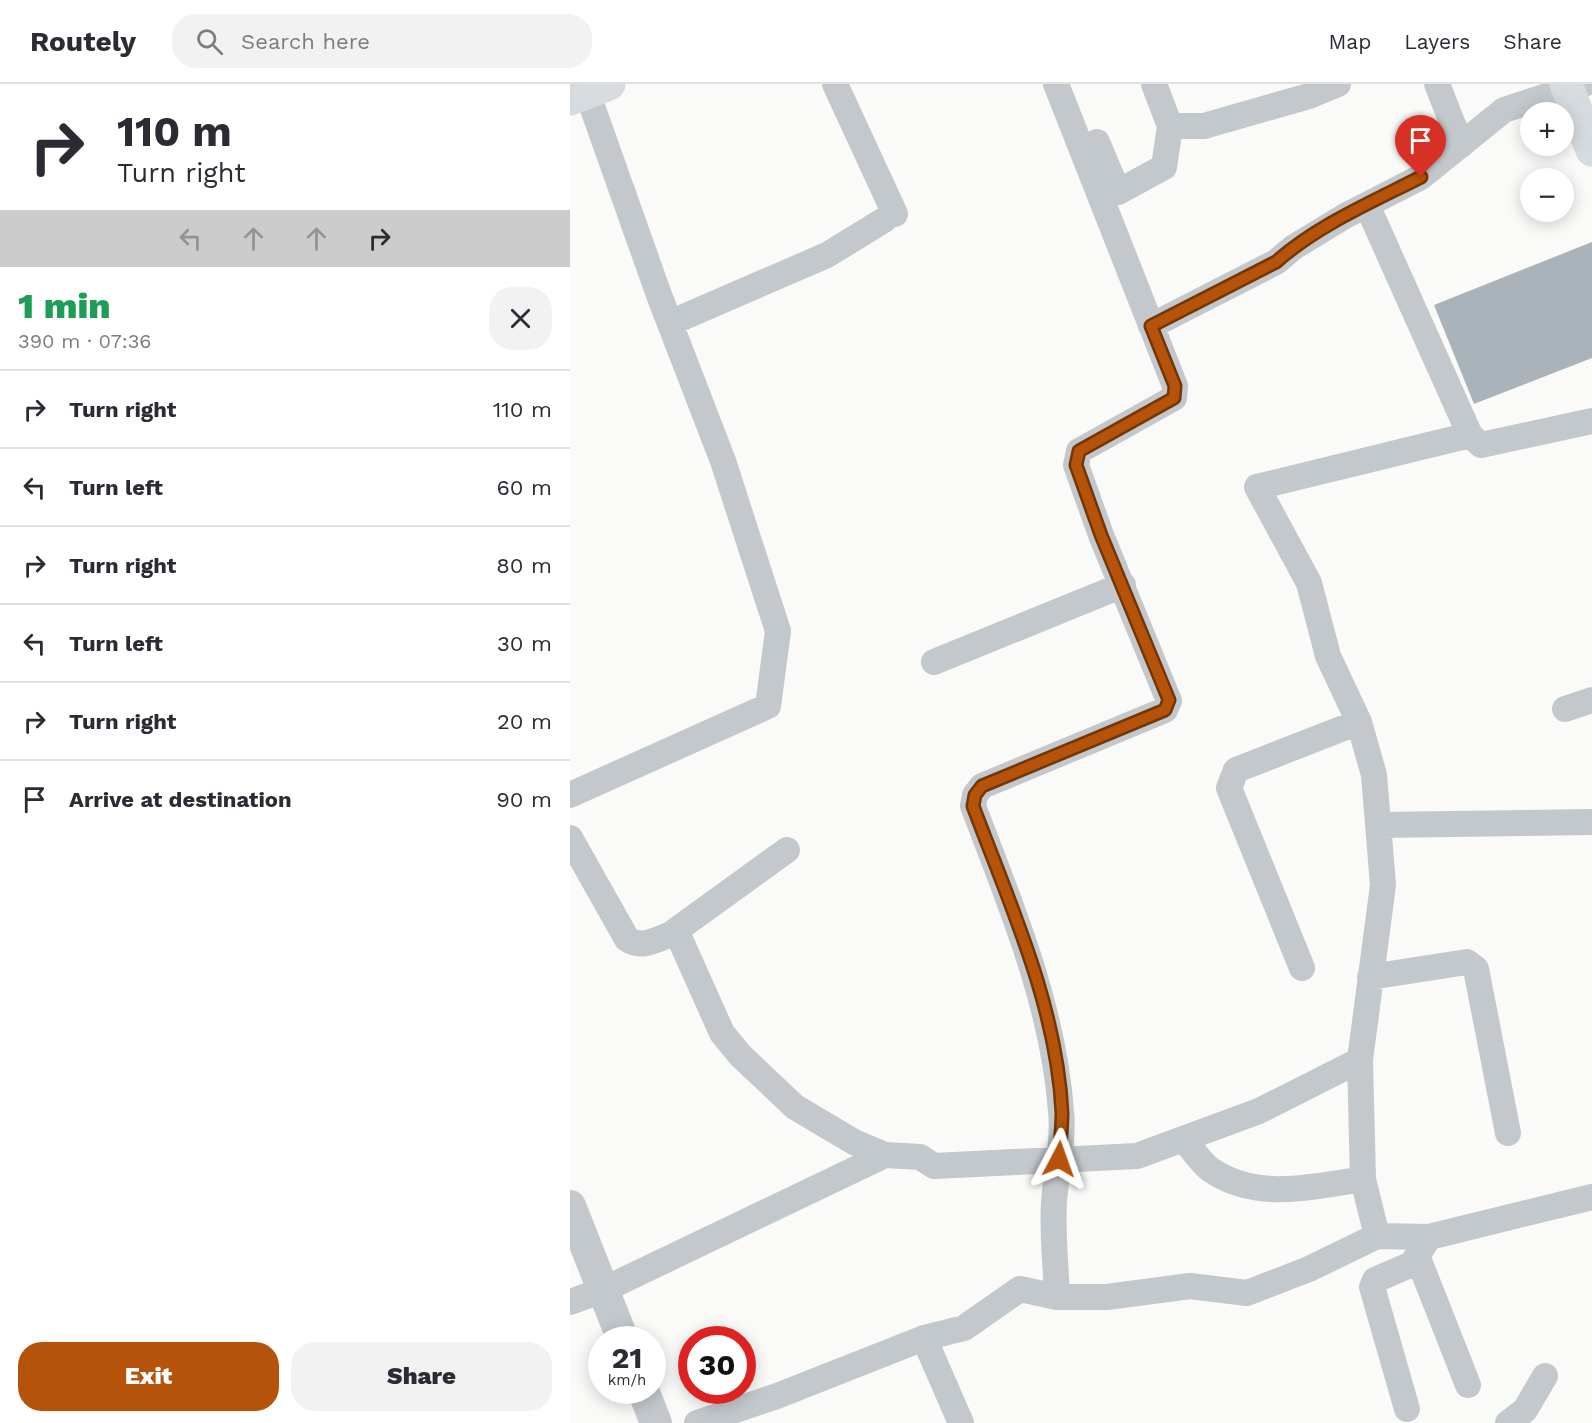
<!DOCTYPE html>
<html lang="en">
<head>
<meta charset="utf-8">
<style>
  :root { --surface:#fff; --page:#f2f2f3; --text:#2b2b33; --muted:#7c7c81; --line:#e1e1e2; --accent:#b45309 }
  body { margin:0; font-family:"Work Sans",sans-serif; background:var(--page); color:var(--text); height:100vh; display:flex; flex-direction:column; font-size:22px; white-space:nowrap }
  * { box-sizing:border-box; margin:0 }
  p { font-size:20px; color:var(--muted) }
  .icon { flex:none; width:33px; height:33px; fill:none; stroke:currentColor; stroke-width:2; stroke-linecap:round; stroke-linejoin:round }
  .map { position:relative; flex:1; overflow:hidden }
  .sheet { display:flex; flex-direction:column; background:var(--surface); width:570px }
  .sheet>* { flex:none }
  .banner { background:#fff; color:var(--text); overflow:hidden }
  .fabs { position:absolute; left:950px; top:18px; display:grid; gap:12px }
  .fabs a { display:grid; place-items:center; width:54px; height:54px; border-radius:50%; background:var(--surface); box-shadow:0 3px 15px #0003; font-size:30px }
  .speed { position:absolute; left:18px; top:1242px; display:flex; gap:12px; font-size:30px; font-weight:700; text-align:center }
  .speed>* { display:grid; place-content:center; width:78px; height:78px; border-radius:50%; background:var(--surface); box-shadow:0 3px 15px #0003; line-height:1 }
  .speed small { font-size:15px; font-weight:400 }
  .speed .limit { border:9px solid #d22; background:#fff; color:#111 }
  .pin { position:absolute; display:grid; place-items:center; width:51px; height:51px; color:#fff; margin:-62px -26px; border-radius:50% 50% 50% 0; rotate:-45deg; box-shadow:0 0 6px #0007 }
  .pin .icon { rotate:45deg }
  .me { position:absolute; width:66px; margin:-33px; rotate:4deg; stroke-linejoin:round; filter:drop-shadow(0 0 4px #0008) }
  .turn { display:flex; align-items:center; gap:21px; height:126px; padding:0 18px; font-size:27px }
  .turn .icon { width:78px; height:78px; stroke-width:2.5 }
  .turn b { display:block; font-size:42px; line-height:51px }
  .lanes { display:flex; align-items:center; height:57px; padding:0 18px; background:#0003; justify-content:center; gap:30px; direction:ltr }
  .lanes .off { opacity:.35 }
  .round { display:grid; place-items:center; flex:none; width:63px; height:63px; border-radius:24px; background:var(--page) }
  .head { display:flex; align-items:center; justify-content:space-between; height:102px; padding:0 18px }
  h1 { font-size:36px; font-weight:800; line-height:45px; color:#1e9e55 }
  .primary-button { display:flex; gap:12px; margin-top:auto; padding:12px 18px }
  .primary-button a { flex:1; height:69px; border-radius:24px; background:var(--accent); color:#fff; font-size:24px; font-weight:800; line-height:69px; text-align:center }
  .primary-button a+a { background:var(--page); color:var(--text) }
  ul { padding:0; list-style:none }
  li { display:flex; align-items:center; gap:18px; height:78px; padding:0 18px; border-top:2px solid var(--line) }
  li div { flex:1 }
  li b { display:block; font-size:22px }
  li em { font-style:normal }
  header { display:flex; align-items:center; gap:36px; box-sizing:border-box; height:84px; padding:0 30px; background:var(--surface); border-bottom:2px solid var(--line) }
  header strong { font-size:28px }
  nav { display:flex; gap:33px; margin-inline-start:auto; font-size:21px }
  .search { width:420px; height:54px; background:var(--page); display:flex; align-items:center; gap:15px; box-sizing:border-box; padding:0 21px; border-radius:24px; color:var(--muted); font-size:22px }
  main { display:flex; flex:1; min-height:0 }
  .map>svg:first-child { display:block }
  .building { fill:#aab3b9 }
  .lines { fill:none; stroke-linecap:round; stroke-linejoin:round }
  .minor { stroke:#c3c8cc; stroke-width:26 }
  .tertiary { stroke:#c3c8cc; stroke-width:32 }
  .secondary { stroke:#d6dbdf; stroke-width:33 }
  .primary { stroke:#d6dbdf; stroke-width:33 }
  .route-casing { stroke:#753606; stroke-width:15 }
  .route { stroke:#b45309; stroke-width:10 }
</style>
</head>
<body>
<header>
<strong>Routely</strong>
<div class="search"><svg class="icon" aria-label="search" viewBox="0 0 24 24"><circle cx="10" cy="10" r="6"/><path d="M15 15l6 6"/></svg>Search here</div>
<nav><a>Map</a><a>Layers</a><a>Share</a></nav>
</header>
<main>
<section class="sheet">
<div class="banner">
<div class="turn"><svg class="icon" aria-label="right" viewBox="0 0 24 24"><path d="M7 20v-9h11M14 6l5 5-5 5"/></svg><div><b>110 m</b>Turn right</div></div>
<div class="lanes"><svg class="icon off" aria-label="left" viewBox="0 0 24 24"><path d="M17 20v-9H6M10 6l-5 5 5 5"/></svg><svg class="icon off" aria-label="ahead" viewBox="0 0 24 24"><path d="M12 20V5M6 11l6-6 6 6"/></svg><svg class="icon off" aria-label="ahead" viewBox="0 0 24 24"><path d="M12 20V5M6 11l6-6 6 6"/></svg><svg class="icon" aria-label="right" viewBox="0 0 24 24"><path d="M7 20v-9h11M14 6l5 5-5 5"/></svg></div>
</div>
<div class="head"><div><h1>1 min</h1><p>390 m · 07:36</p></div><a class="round"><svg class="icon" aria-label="close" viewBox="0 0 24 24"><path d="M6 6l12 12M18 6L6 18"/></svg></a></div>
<ul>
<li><svg class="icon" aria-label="right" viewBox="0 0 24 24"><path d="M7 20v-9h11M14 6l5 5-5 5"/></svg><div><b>Turn right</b></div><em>110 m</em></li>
<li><svg class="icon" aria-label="left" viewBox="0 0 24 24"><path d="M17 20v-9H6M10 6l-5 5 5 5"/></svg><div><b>Turn left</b></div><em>60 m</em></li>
<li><svg class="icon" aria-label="right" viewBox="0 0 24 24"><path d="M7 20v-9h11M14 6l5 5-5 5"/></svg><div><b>Turn right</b></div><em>80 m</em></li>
<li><svg class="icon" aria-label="left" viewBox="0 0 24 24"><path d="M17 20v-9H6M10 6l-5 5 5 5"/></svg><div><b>Turn left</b></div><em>30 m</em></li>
<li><svg class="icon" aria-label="right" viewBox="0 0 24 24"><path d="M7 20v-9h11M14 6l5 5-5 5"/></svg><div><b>Turn right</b></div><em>20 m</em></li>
<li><svg class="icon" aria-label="arrive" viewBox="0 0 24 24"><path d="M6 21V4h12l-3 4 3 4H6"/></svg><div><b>Arrive at destination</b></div><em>90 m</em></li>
</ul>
<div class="primary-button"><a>Exit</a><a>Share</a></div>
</section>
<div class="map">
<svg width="1022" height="1339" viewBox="0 0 1022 1339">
  <rect width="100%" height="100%" fill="#fafaf8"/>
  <path class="building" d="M 1022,158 L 1022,274 L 904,320 L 864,221 Z"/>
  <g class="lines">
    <path class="minor" d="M 265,0 L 325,130
      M 486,0 L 605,302 L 604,314 L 509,367 L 506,381 L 531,451 L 599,617 L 595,626 L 412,702 L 405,711 L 403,722 C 441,822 483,920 491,1027 C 494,1057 486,1088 484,1118 C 482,1149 486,1182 487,1213
      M 584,0 L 600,42 L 634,42 L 739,12 L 768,0
      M 867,0 L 891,61
      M 527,58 L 548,108 L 594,83 L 600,42
      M 797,121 L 900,351 L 687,403 L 739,499 L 758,572 L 789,638 L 804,691 L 813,801 L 790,976 L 793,1095 L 807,1152
      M 100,239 L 257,171 L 314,136
      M 581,242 L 706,178 L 724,163 L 775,132 L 851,93 L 934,26 L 1014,0
      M 900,351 L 911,361 L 1022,337
      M 364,578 L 553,501
      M 995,625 L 1022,616
      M 0,711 L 198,622 L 208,547 L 153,377 L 89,211 L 17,8
      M 808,741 L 1022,738
      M 0,754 L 57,855 C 71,865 86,856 101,850 L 110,855 L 152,949 L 170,971 L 225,1023 L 284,1058 L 315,1071 L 350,1073 L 364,1082 L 567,1072 L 689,1027 L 790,976
      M 101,850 L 217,766
      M 732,884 L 659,704 L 666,686 L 789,638
      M 800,893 L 897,878 L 906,885 L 938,1049
      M 614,1055 C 622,1065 631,1079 641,1086 C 686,1117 743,1103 793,1095
      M 848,1174 L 898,1301
      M 0,1218 L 33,1206 L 315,1071
      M 354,1254 L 391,1339
      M 837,1325 L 802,1203 L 805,1196 L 842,1180 L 859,1153
      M 127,1339 L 207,1312 L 354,1254 L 394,1244 L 450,1205 L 487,1213 L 537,1213 L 620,1202 L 677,1209 L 739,1185 L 807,1152 L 859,1153 L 1022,1113
      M 938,1339 L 955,1326 L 975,1292"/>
    <path class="tertiary" d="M 0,1122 L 53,1256
      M 73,1306 L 86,1339"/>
    <path class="secondary" d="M 0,15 L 39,0"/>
    <path class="primary" d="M 996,0 L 1022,66"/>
  </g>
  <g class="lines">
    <defs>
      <path id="route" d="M 489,1075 C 490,1060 492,1044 492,1029 C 487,922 440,821 403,722 L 405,711 L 412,702 L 595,626 L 599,616 L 531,451 L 506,381 L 509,367 L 604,314 L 605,302 L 581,242 L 706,178 C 748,141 802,118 851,93"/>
    </defs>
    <use href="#route" class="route-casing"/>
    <use href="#route" class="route"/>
  </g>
</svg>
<div class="fabs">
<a>+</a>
<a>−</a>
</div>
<div class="speed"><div>21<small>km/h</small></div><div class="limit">30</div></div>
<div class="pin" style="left:851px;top:93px;background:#d93025"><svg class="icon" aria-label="arrive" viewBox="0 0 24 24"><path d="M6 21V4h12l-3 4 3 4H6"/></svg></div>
<svg class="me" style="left:489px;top:1075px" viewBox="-20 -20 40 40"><path d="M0-17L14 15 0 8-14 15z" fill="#b45309" stroke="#fff" stroke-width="4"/></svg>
</div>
</main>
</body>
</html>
